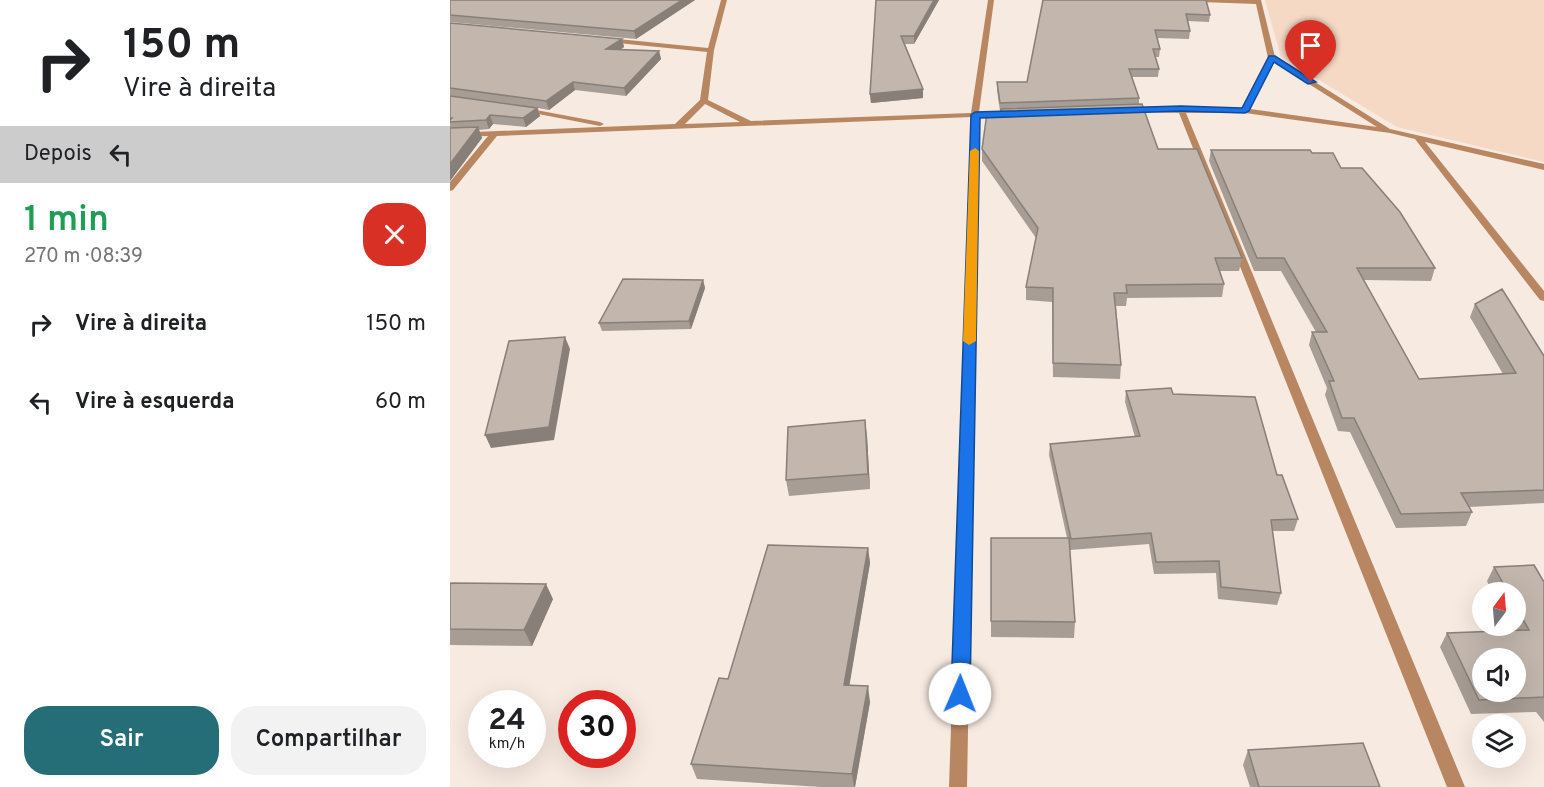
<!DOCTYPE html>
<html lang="pt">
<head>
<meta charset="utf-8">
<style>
  :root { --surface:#fff; --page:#f2f2f2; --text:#202124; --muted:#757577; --accent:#256e78 }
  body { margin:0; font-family:Overpass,sans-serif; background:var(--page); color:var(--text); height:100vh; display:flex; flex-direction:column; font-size:22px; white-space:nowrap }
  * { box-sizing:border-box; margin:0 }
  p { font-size:20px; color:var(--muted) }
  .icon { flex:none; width:33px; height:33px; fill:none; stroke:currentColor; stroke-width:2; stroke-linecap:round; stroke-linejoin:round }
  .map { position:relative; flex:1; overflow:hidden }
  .panel { display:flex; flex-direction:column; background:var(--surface); width:450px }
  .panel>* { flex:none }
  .top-card { background:#fff; color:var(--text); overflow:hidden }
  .needle { width:39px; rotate:16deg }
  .buttons { position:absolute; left:1022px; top:582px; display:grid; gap:12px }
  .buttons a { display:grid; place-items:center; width:54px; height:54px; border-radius:50%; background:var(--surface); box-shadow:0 6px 24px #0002; font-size:30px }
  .speed { position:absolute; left:18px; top:690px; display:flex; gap:12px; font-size:30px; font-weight:700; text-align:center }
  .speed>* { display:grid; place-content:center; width:78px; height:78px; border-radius:50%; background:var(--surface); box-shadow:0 6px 24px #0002; line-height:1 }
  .speed small { font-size:15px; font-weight:400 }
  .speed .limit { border:9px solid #d22; background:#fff; color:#111 }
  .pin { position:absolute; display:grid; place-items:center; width:51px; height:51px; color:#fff; margin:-62px -26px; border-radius:50% 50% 50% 0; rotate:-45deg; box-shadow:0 0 6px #0007 }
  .pin .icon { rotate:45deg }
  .me { position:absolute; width:66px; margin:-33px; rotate:1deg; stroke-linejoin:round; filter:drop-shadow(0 0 4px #0008) }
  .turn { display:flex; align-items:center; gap:21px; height:126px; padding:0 24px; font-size:27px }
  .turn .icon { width:78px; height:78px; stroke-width:2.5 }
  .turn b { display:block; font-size:42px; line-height:51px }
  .then { display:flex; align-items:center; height:57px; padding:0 24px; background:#0003; gap:12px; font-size:22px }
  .round { display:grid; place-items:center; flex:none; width:63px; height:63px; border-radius:24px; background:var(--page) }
  .overview { display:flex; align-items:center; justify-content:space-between; height:102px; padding:0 24px }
  h1 { font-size:36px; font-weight:600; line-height:45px; color:#1e9e55 }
  .action { display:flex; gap:12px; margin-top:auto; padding:12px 24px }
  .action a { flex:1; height:69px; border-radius:24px; background:var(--accent); color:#fff; font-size:24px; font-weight:600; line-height:69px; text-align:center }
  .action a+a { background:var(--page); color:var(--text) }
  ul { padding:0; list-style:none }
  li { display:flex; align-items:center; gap:18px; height:78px; padding:0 24px }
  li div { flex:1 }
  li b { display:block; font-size:22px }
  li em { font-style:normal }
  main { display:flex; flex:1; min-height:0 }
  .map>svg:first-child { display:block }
  .green { fill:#f5d9c4 }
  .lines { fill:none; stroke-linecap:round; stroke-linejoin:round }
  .street { fill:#b88762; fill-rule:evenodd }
  .wall { fill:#a79d95 }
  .shaded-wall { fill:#887f79 }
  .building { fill:#c2b6ad; stroke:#887f79; stroke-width:1.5; fill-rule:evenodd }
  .route { fill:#1a73e8; stroke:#114b97; stroke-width:1.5 }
  .slow { fill:#f59e0b }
</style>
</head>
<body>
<main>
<section class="panel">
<div class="top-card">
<div class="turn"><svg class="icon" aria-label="right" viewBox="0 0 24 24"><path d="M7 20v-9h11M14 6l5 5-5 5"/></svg><div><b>150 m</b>Vire à direita</div></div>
<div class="then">Depois<svg class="icon" aria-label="left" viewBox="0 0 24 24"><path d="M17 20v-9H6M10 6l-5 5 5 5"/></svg></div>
</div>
<div class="overview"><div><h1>1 min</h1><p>270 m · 08:39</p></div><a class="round" style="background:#d93025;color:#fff"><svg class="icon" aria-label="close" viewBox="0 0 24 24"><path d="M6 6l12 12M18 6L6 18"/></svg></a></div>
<ul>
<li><svg class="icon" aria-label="right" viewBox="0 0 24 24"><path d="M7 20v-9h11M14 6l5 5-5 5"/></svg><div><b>Vire à direita</b></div><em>150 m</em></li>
<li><svg class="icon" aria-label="left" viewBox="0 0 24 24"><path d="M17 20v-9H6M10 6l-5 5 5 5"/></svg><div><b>Vire à esquerda</b></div><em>60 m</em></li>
</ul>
<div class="action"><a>Sair</a><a>Compartilhar</a></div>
</section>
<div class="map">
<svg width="1094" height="787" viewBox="0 0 1094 787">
  <rect width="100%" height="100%" fill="#f7eae1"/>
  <path class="green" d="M 815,0 L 1094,0 L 1094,162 L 947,127 L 831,57 Z"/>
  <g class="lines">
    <path class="street" d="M 271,0 L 277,0 L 264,50 L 258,100 L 301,121 L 521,113 L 538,0 L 544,0 L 529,112 L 550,112 L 554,114 L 550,116 L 529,117 L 517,787 L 499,787 L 521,117 L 47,136 L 3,190 L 0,191 L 0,182 L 38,136 L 0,137 L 0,133 L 225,124 L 250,100 L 257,52 L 158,42 L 155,40 L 158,38 L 258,48 ZM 255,104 L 290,122 L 235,124 Z
      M 748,0 L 811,0 L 825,57 L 940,129 L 1094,164 L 1094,170 L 975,142 L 1094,291 L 1094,301 L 1090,300 L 965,139 L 940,133 L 795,113 L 736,113 L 1015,787 L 997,787 L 729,113 L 679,112 L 675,110 L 679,108 L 792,109 L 818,58 L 806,4 L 751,2 ZM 824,62 L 927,127 L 800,109 Z
      M 70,107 L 150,122 L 154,124 L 150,126 L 73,111 L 70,111 Z"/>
  </g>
  <path class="wall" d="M 0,0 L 245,0 L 186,39 L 0,22 Z
    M 426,0 L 489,0 L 464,44 L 455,44 L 473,89 L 473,98 L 421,103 L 420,94 Z
    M 593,0 L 760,15 L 759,22 L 738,21 L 740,31 L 739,39 L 707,38 L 710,49 L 709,57 L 705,57 L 709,69 L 708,77 L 682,77 L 689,98 L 689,104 L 708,149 L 792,258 L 789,271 L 770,271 L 774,284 L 772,297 L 677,298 L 676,306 L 666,306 L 671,365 L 670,379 L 603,377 L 602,302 L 576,300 L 576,287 L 586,238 L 532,161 L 532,149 L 551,113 L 551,111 L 550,111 L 547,90 L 547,82 L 577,82 Z
    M 0,23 L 172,39 L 174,47 L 170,50 L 209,51 L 211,59 L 176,96 L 125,90 L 99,110 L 88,108 L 90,116 L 76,127 L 43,124 L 39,129 L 29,130 L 32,138 L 0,181 Z
    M 761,150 L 862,153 L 891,168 L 985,268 L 981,281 L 914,280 L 969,379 L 1053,374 L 1020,317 L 1025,304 L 1094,356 L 1094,503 L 1019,507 L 1022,512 L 1016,526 L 946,528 L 900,432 L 888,431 L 875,395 L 877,388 L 859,345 L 862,332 L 866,332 L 831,271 L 804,271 L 759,161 Z
    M 253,280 L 255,288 L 241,329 L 152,331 L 149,323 Z
    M 676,391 L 723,394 L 827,475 L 848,519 L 844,531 L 822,531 L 831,593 L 827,605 L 768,599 L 766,573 L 704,574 L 699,544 L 620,550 L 625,622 L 624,638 L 541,637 L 541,538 L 617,538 L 599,455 L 600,444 L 685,437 L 675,402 Z
    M 417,436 L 420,489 L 339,496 L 336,480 Z
    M 418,548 L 420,563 L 399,685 L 420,702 L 405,787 L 372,787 L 247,779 L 241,764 L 278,679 Z
    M 1044,567 L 1094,582 L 1094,722 L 1086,712 L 1021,714 L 990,647 L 997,633 L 1063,631 L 1060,626 L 1065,626 L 1065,592 L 1042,592 L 1037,581 Z
    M 0,585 L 103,599 L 82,646 L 0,645 Z
    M 798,750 L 930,787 L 800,787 L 793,765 Z"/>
  <path class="shaded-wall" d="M 232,0 L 245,0 L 186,39 L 184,31 Z
    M 484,0 L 489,0 L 464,44 L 464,36 Z
    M 172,39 L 174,47 L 158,57 L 156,49 Z
    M 209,51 L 211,59 L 176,96 L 174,88 Z
    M 123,82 L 125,90 L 99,110 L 96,101 Z
    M 473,89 L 473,98 L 421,103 L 420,94 Z
    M 87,108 L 90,116 L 76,127 L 73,118 Z
    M 40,115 L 43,124 L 39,129 L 36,120 Z
    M 28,127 L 32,138 L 0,181 L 0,164 Z
    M 253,280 L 255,288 L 241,329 L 239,321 Z
    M 115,337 L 120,349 L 104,440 L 41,448 L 35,435 Z
    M 415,420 L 417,436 L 420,489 L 418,474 Z
    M 418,548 L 420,563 L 397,700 L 394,685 Z
    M 96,584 L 103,599 L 82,646 L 74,630 Z
    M 418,686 L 420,702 L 405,787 L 404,787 L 402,774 Z"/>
  <path class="building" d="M 0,0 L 232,0 L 184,31 L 0,15 Z
    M 426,0 L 484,0 L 464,36 L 451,36 L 473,89 L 420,94 Z
    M 593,0 L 756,0 L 760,15 L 736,14 L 740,31 L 705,30 L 710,49 L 703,49 L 709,69 L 679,69 L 689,98 L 550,103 L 547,82 L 577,82 Z
    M 0,23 L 172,39 L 156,49 L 209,51 L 174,88 L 123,82 L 96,101 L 0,88 Z
    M 0,96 L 87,108 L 73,118 L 40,115 L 36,120 L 0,122 L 0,120 L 2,118 L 0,118 Z
    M 692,104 L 708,149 L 747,149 L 792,258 L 765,258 L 774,284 L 676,285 L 677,293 L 664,293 L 671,365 L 603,363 L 603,288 L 576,287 L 588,228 L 532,149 L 537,113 L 552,113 L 551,109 Z
    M 28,127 L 0,164 L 0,128 Z
    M 761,150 L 860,150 L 862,153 L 883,153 L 891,168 L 912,168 L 950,212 L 985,268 L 907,268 L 969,379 L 1066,373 L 1025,304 L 1052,289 L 1094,356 L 1094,490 L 1011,493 L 1022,512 L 951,514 L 904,418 L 892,418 L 879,381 L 884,381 L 862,332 L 877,332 L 834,258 L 807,258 Z
    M 173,279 L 253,280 L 239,321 L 149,323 Z
    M 115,337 L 99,427 L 35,435 L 59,341 Z
    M 721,388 L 723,394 L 805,397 L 827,475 L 832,475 L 848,519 L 821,520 L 831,593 L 771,587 L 769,561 L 706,562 L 701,533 L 621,539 L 600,444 L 690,436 L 676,391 Z
    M 415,420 L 418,474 L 336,480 L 338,427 Z
    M 541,538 L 619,538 L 625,622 L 541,621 Z
    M 318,545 L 418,548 L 394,685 L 418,686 L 402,774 L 241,764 L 269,678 L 278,679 Z
    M 1084,565 L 1094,582 L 1094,697 L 1029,700 L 997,633 L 1079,630 L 1065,605 L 1065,592 L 1058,592 L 1044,567 ZM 1032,658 L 1065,658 L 1065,692 L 1032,692 Z
    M 1,583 L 96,584 L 74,630 L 0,629 L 0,585 Z
    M 913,743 L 930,787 L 809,787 L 798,750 Z"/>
  <path class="route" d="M 819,56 L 825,56 L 866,82 L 858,84 L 824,62 L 799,111 L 795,113 L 731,111 L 530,118 L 520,694 L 517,700 L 510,703 L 504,700 L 501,694 L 521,115 L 525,112 L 731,106 L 792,108 Z"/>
  <path class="slow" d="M 525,148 L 529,151 L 526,341 L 519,345 L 513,341 L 520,151 Z"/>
</svg>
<div class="buttons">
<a><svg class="needle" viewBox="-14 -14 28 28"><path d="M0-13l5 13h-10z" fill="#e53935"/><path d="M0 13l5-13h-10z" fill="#757577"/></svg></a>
<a><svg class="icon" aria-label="sound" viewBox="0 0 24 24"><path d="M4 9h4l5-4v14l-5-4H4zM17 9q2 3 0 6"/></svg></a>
<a><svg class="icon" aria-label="layers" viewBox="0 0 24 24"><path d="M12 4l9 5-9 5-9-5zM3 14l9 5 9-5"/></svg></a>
</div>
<div class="speed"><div>24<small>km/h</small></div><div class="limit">30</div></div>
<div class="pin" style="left:861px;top:82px;background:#d93025"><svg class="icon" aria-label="arrive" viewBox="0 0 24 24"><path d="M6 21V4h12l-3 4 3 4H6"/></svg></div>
<svg class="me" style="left:510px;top:694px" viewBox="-20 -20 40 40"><circle r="19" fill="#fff"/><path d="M0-13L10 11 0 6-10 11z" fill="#1a73e8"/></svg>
</div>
</main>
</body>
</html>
